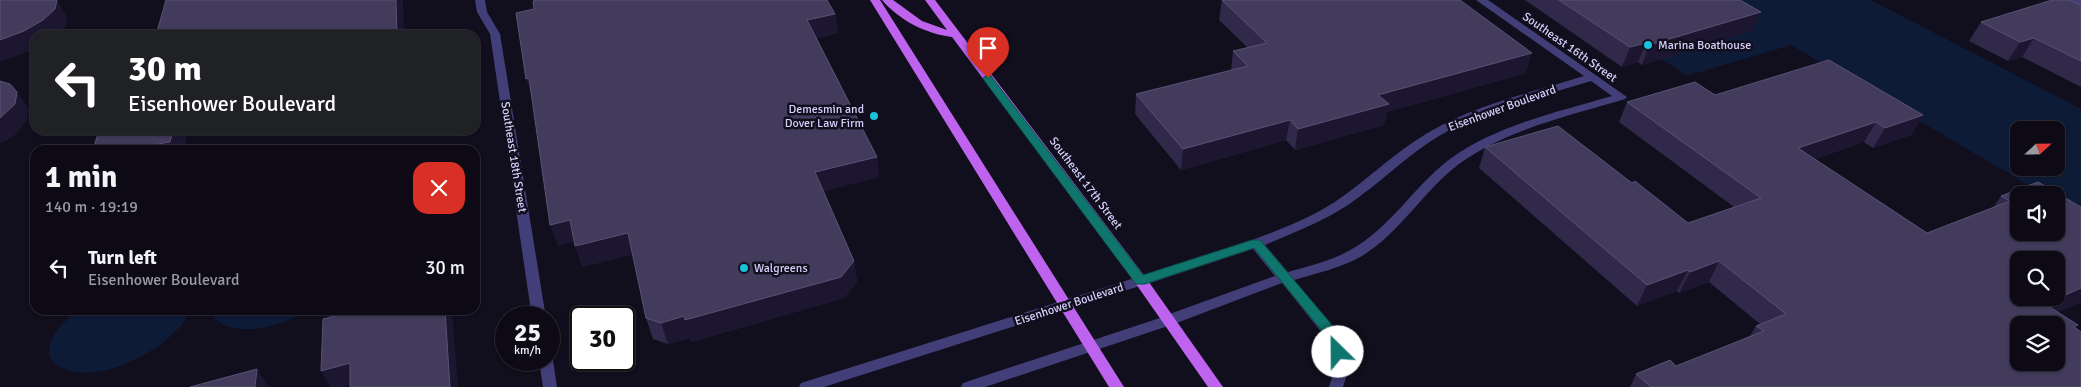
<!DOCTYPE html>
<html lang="en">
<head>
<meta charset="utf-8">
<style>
  :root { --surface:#0d0a16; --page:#16131f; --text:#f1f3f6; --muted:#9a9aa1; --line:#2d2b35 }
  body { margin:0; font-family:Signika,sans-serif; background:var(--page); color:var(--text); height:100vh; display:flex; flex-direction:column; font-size:19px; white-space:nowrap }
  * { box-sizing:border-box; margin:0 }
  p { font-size:16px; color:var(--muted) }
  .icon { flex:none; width:28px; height:28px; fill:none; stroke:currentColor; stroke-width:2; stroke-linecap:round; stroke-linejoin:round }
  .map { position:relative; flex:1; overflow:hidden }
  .drawer { position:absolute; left:30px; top:145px; width:450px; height:170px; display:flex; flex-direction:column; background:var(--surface); border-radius:15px; box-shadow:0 1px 4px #0004,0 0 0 1px var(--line) }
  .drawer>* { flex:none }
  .hud { position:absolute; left:30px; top:30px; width:450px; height:105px; border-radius:15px; box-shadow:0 1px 4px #0004,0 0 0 1px var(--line); background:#202124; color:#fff; overflow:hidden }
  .needle { width:32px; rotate:68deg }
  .tools { position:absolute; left:2010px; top:121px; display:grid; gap:10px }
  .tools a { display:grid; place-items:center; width:55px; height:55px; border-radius:10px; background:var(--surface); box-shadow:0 1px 4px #0004,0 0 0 1px var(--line); font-size:25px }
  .speed { position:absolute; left:495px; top:306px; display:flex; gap:10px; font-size:25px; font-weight:700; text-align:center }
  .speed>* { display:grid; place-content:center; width:65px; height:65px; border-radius:50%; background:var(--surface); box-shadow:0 1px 4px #0004,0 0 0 1px var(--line); line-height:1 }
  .speed small { font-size:12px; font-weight:400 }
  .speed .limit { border:2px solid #111; border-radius:8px; background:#fff; color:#111 }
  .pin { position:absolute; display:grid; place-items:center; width:42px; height:42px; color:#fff; margin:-51px -21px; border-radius:50% 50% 50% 0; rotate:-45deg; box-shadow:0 0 5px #0007 }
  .pin .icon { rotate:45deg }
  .me { position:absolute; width:55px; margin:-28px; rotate:337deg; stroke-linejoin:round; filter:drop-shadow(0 0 4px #0008) }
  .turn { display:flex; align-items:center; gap:18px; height:105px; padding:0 15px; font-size:22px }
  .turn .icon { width:65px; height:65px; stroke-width:2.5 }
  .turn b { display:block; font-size:35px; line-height:42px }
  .round { display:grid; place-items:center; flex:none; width:52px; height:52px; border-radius:15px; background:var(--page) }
  .summary { display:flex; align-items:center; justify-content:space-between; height:85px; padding:0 15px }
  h1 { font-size:30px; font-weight:700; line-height:38px }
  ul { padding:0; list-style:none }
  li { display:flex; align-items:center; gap:15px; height:75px; padding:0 15px }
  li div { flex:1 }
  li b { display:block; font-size:19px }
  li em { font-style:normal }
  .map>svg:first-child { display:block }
  .water { fill:#0e1b36; fill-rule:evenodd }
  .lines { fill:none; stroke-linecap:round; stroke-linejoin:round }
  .minor { fill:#423e77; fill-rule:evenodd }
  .tertiary { fill:#423e77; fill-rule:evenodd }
  .primary { fill:#be63ed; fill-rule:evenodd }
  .wall { fill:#302949 }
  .shaded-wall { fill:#1c1630 }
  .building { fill:#423b5c; stroke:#595275; fill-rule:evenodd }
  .route { fill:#0f766e; stroke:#0a4d48 }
  .poi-dot { fill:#19c3dc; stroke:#110e1d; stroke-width:2 }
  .labels { text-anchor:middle; stroke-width:5; stroke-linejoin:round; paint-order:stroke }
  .poi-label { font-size:12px; fill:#d6d0fa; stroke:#110e1d; text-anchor:start }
  .street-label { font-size:12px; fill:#d6d0fa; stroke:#110e1d }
</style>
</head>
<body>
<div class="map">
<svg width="2081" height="387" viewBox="0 0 2081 387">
  <rect width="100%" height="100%" fill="#110e1d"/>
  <path class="water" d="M 1699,0 L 1871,0 L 2081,109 L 2081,216 L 2056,195 L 2045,195 L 1791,45 L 1687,76 L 1660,58 ZM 2019,130 L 2056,130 L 2056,168 L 2019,168 Z
    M 78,310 L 191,310 C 175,346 106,383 67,370 C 29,358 59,324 78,310 Z
    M 210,310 L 310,310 C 286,323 254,335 226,326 C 219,323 212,318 210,310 Z"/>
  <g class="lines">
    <path class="minor" d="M 475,0 L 485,0 L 487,12 L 500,34 L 546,318 L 532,318 L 490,34 L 477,12 Z
      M 1476,0 L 1488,0 L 1627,97 L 1625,99 C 1569,116 1507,129 1459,164 C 1423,191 1401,232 1362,256 C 1341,268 1317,273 1294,280 L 1340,336 L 1349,368 L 1343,387 L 1329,387 L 1335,368 L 1326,338 L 1282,283 L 1174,324 L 1169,325 L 1164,324 L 1162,320 L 1164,316 L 1275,276 L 1253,249 L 1141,286 L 1136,284 L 1134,281 L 1136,278 C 1195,258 1258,242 1314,214 C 1352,195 1380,164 1415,141 C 1464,107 1527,94 1584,76 ZM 1591,81 L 1612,96 C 1558,112 1496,125 1450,159 C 1414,186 1391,227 1352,249 C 1332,261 1309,266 1288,272 L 1265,245 C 1297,231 1331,219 1359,197 C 1391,174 1418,145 1454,128 C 1497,107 1545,95 1591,81 Z
      M 2068,0 L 2081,0 L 2081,7 Z
      M 549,355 L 553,360 L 557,387 L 543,387 L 539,360 L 549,360 Z"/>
    <path class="tertiary" d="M 1141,276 L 1146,278 L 1148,281 L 1146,284 L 824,387 L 799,387 L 801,383 Z
      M 1169,315 L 1174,316 L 1176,320 L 1174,324 L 985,387 L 961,387 L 963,383 Z"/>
    <path class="primary" d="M 870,0 L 880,0 L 1124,387 L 1109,387 Z
      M 882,0 L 893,0 L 922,21 L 947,30 L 925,0 L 935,0 L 1146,278 L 1223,387 L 1208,387 L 1136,284 L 952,37 C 926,34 899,20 882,0 Z"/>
  </g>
  <path class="wall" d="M 1222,0 L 1526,73 L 1387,112 L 1384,125 L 1295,150 L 1286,140 L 1181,170 L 1135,114 L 1136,94 L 1231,70 L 1233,51 L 1248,48 L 1219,20 Z
    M 1525,0 L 1740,0 L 1752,31 L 1642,65 L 1638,62 L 1622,67 Z
    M 2081,5 L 2081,87 L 2022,57 L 2008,61 L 1969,41 L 1981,22 Z
    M 534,9 L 835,14 L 838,33 L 816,38 L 877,157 L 879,177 L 823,191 L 854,261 L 857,282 L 844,298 L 691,342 L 690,338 L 668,344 L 653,339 L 646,318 L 633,254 L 582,267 L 574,241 L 558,246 Z
    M 1715,95 L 1923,115 L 1911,135 L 1873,148 L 1864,142 L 1815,159 L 1927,233 L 1993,208 L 2001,196 L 2081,207 L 2081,302 L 2058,312 L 2075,328 L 2081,387 L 1630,387 L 1636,374 L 1676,366 L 1750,336 L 1756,326 L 1760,324 L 1709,282 L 1679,293 L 1677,291 L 1637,306 L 1479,168 L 1485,147 L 1632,183 L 1688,223 L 1734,207 L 1619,122 L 1627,102 Z"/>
  <path class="shaded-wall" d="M 57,0 L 67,16 L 66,26 L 57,35 L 35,35 L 35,49 L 0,62 L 0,40 Z
    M 396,0 L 403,0 L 404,35 L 397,35 Z
    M 1761,12 L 1752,31 L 1642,65 L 1649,45 Z
    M 835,14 L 838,33 L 810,39 L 807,20 Z
    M 2034,38 L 2022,57 L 2008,61 L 2020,42 Z
    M 1646,43 L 1638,62 L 1622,67 L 1630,47 Z
    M 1532,53 L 1526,73 L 1387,112 L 1384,125 L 1295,150 L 1298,129 L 1378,95 Z
    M 529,78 L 533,99 L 526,79 Z
    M 17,92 L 29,109 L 27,121 L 14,136 L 0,144 L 0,118 Z
    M 1923,115 L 1911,135 L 1873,148 L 1885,128 Z
    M 1290,120 L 1286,140 L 1181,170 L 1183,149 Z
    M 1876,122 L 1864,142 L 1788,169 L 1798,148 Z
    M 173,130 L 188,130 L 184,150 L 157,150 L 158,144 Z
    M 877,157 L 879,177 L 818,193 L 815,172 Z
    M 570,220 L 577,240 L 558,246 L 550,225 Z
    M 475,230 L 478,269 L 475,270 Z
    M 628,233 L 634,254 L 582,267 L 575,246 Z
    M 854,261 L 857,282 L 844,298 L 691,342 L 690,338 L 668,344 L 661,323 Z
    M 1719,261 L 1709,282 L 1679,293 L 1690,272 Z
    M 1688,270 L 1677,291 L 1637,306 L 1647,285 Z
    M 2081,288 L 2081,302 L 2028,325 L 2045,304 Z
    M 445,310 L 452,310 L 458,387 L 450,387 Z
    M 350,363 L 361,382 L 343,387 L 330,387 L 321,371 Z
    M 257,369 L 269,387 L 255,387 Z"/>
  <path class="building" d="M 0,0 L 57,0 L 55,9 L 43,20 L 24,31 L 0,40 Z
    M 166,0 L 396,0 L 397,35 L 156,35 Z
    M 537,0 L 827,0 L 835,14 L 807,20 L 877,157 L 815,172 L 854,261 L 841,277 L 685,320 L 684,316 L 661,323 L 646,318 L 628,233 L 575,246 L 570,220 L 550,225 L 529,78 L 526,79 L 516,13 L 534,9 L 533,1 Z
    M 1222,0 L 1460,0 L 1532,53 L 1378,95 L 1389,104 L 1298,129 L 1290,120 L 1183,149 L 1136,94 L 1248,66 L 1233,51 L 1267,43 Z
    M 1559,0 L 1740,0 L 1761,12 L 1649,45 L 1646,43 L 1630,47 Z
    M 2052,0 L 2069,0 L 2081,5 L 2081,61 L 2034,38 L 2020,42 L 1981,22 Z
    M 1829,60 L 1923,115 L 1885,128 L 1876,122 L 1798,148 L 1927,233 L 2010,201 L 2001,196 L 2038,182 L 2081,207 L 2081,288 L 2045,304 L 2078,325 L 2074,327 L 2081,332 L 2081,387 L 1651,387 L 1636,374 L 1670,360 L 1676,366 L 1764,331 L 1756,326 L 1786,314 L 1719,261 L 1690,272 L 1688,270 L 1647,285 L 1485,147 L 1558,126 L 1632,183 L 1635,181 L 1688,223 L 1761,198 L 1627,102 L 1695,82 L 1715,95 ZM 2019,195 L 2056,195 L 2056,232 L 2019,232 ZM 2019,260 L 2056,260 L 2056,298 L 2019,298 ZM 2019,325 L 2056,325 L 2056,362 L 2019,362 Z
    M 0,81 L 10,84 L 17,92 L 15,104 L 0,118 Z
    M 99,130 L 173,130 L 170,142 L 158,144 L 157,150 L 93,150 Z
    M 355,310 L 445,310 L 450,387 L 350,387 L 350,363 L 321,371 L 323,319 L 355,311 Z
    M 257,369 L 255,387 L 190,387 Z"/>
  <path class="route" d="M 988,75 L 991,76 L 1143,275 L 1252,240 L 1260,240 L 1338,332 L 1344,352 L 1342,355 L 1333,355 L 1327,337 L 1254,248 L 1145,284 L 1136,284 L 984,80 L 983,78 Z"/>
  <g class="poi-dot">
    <circle cx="1648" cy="45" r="5"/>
    <circle cx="874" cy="116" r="5"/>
    <circle cx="744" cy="268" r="5"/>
  </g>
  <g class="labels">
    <g class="poi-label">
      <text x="1658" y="49">Marina Boathouse</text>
      <text x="864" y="113" text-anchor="end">Demesmin and<tspan x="864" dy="14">Dover Law Firm</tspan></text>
      <text x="754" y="272">Walgreens</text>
    </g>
    <g class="street-label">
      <text transform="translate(1570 47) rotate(35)" y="4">Southeast 16th Street</text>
      <text transform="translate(1502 108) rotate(-20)" y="4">Eisenhower Boulevard</text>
      <text transform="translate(514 157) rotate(81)" y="4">Southeast 18th Street</text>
      <text transform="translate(1086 183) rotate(53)" y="4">Southeast 17th Street</text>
      <text transform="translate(1069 304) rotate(-18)" y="4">Eisenhower Boulevard</text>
    </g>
  </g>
</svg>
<div class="tools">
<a><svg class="needle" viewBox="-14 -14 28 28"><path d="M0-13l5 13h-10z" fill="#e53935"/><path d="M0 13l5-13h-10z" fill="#9a9aa1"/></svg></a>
<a><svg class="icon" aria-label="sound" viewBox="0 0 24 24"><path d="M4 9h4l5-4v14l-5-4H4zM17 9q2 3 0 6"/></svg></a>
<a><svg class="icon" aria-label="search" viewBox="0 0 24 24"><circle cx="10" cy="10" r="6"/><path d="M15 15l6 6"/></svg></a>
<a><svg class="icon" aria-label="layers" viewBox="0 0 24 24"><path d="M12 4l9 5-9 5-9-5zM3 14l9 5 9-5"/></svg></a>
</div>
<div class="speed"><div>25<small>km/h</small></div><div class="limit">30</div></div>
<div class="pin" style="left:988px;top:78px;background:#d93025"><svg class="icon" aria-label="arrive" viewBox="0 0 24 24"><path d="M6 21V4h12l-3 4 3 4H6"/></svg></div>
<svg class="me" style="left:1338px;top:352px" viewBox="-20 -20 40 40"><circle r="19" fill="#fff"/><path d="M0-13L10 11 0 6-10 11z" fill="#0f766e"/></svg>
<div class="hud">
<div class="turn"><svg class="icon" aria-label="left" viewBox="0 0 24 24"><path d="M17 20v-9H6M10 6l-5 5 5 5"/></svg><div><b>30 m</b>Eisenhower Boulevard</div></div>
</div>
<section class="drawer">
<div class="summary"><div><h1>1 min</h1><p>140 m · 19:19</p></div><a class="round" style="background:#d93025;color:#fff"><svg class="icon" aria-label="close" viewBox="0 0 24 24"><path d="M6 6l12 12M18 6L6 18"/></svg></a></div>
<ul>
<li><svg class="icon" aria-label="left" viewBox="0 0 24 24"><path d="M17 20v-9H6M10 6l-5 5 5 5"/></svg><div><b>Turn left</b><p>Eisenhower Boulevard</p></div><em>30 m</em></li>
</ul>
</section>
</div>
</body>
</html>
